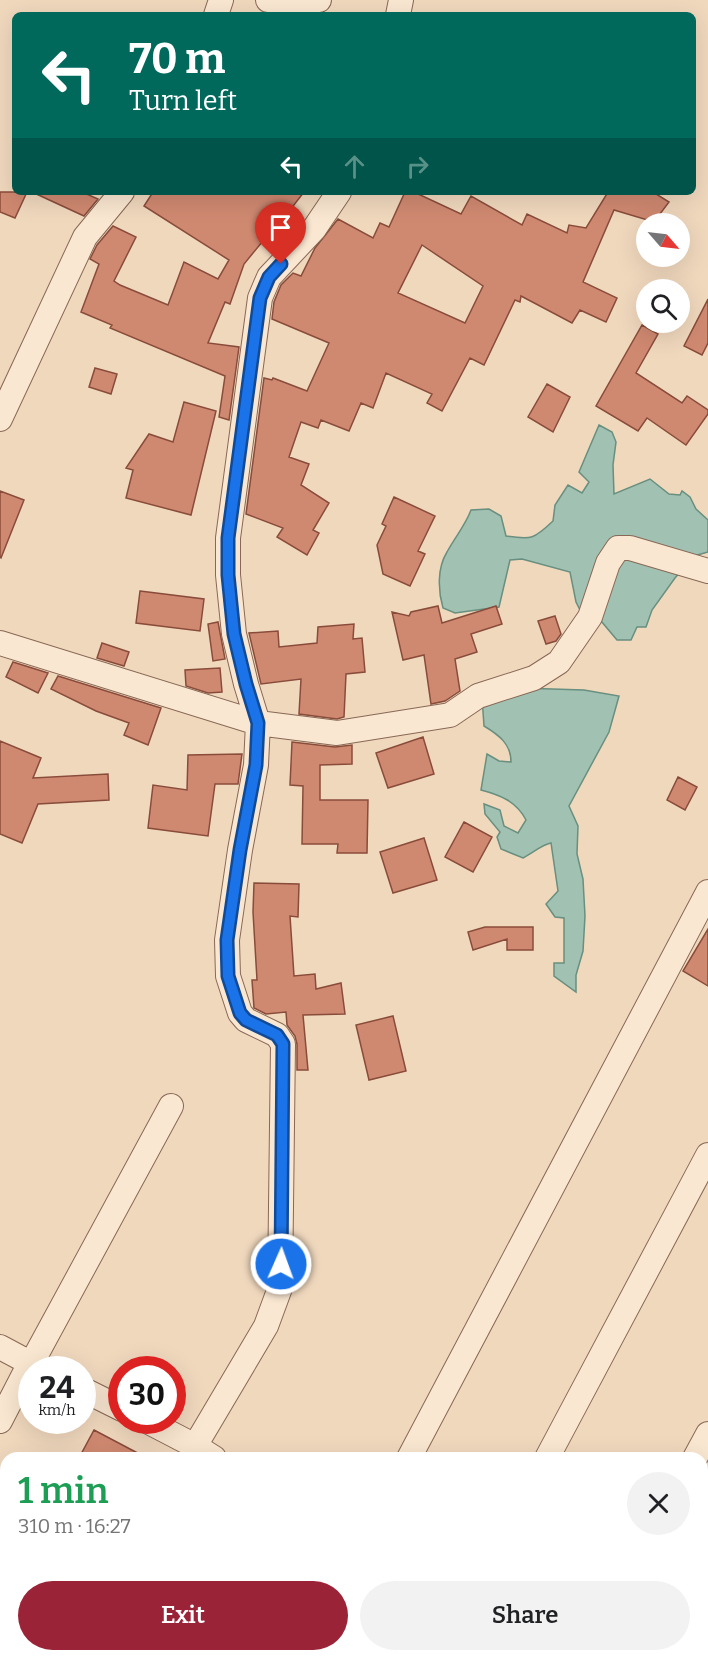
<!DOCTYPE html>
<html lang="en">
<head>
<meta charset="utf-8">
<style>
  :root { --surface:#fff; --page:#f2f2f2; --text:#202124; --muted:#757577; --accent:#9a2338 }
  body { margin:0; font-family:Bitter,serif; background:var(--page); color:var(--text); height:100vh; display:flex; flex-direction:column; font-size:22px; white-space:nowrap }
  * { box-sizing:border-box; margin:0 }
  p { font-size:20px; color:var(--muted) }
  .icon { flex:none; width:33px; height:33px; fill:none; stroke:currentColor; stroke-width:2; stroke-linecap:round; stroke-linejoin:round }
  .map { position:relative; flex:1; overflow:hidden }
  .panel { position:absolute; left:0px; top:1452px; width:708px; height:210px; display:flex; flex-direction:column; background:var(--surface); border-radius:18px 18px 0 0; box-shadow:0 6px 24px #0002 }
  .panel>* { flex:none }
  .banner { position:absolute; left:12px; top:12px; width:684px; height:183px; border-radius:9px; box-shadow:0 6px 24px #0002; background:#00695c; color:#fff; overflow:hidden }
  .needle { width:39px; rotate:118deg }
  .buttons { position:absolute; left:636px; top:213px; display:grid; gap:12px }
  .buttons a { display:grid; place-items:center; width:54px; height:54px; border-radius:50%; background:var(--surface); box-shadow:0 6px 24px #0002; font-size:30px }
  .speed { position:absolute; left:18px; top:1356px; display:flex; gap:12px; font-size:30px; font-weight:700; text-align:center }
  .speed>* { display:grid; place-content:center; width:78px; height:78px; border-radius:50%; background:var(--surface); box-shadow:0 6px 24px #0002; line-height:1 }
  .speed small { font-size:15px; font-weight:400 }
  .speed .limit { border:9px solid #d22; background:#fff; color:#111 }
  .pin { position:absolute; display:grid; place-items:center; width:51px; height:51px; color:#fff; margin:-62px -26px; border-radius:50% 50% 50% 0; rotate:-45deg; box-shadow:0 0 6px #0007 }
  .pin .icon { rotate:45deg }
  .me { position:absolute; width:66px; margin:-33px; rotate:2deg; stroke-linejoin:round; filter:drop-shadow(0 0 4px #0008) }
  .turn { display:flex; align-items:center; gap:21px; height:126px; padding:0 18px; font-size:27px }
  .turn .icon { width:78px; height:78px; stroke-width:2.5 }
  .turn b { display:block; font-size:42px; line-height:51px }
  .lanes { display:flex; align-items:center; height:57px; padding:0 18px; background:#0003; justify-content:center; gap:30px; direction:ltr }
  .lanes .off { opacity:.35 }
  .round { display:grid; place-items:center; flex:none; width:63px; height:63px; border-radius:32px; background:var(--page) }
  .head { display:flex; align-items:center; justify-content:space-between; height:102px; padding:0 18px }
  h1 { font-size:36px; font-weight:600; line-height:45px; color:#1e9e55 }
  .action { display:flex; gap:12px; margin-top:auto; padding:12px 18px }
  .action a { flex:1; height:69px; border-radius:36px; background:var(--accent); color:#fff; font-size:24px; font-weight:600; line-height:69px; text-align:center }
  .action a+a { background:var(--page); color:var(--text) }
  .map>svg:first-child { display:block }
  .water { fill:#a1c1b2; stroke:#688f7f; stroke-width:1.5 }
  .building { fill:#d08971; stroke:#894c3a; stroke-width:1.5; fill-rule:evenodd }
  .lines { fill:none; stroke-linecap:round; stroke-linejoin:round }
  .minor-casing { stroke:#886856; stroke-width:26 }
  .minor { stroke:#fae7d1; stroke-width:24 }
  .route-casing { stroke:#114b97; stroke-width:15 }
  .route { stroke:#1a73e8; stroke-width:10 }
</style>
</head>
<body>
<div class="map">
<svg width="708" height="1662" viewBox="0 0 708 1662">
  <rect width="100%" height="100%" fill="#f0d8bd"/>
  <path class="water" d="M 599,425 L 612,432 L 616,442 L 613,465 L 614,494 L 650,479 L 669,494 L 680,495 L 682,491 L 690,497 L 696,509 L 708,520 L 708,552 L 694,556 L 675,578 L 652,610 L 646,627 L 637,627 L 631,640 L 617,640 L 601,621 L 582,614 L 576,602 L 570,572 L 522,559 L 510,560 L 499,607 L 455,613 L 443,608 C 438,591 437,568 447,552 C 455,537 465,526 471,510 L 489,509 L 501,516 L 506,536 C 532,540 534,539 553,521 L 555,505 L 568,485 L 582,493 L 589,482 L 579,472 Z
    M 520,688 L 584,690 L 619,696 L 609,732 L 569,806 L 578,826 L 577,854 L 583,879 L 585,916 L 583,951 L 576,975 L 576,992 L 554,976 L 554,963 L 564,963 L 564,918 L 555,917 L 546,904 L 558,891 L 551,843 C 541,845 533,853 523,858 L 501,849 L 497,837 L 500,832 L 485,814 L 484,804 L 500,810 L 504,826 L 518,833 L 526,820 C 516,801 500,795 481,790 L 487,754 L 499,761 L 511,762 C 511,744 499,735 484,726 L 482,697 Z"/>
  <path class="building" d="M 0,192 L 27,192 L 15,218 L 0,212 Z
    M 32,192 L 82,192 L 98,199 L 84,216 Z
    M 153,192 L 304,192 L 269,237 L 267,236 L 244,264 L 230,304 L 225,302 L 208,343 L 239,347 L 229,420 L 219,417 L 225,376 L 110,328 L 112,325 L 81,312 L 99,264 L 90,259 L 97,245 L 113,226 L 136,237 L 114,281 L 120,285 L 168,305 L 184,262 L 218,279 L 229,260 L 144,206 Z
    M 405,192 L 414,192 L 461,214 L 471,196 L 522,225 L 527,214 L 567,233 L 569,225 L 586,228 L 608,192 L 653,192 L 669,202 L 654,222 L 614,210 L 583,282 L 617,298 L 606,322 L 580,310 L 572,323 L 521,296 L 520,302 L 515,300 L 484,365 L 470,358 L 442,411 L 427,403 L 432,394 L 386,373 L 373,408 L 361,403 L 349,431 L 321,420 L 318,428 L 301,422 L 289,457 L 309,464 L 301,485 L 329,503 L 313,530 L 319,533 L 307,555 L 277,537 L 283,528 L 246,514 L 264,378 L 272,380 L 273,378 L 307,391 L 329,343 L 272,319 L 274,302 L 281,285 L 293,273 L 301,276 L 315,248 L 338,219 L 373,238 L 380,223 L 389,227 ZM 422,245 L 483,286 L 465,323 L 398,293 Z
    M 708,299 L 708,343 L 702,355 L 684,346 Z
    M 642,325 L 658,334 L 636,373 L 682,403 L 687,396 L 708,410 L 708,414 L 686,445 L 647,418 L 638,431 L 596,406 Z
    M 95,368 L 117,374 L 111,394 L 89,387 Z
    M 547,384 L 570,397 L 553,432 L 528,417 Z
    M 184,402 L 216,411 L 191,515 L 126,498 L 133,470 L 126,468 L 149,434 L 173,442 Z
    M 0,491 L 24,500 L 1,558 L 0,557 Z
    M 394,497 L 435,516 L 418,551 L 425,554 L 410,586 L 383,574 L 377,545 L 386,526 L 382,524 Z
    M 140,591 L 204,599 L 200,631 L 136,623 Z
    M 438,606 L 442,623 L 496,606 L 502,624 L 471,634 L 477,652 L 455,659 L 460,691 L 445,701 L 431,704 L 424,655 L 403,660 L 392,612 L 409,616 L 411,612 Z
    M 555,616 L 561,634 L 556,641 L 546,644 L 538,621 Z
    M 218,622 L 225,659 L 213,661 L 208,624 Z
    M 354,624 L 353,639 L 362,638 L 365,672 L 346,674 L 344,717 L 337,719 L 299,714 L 301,679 L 261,684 L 249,633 L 278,631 L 279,647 L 317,643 L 318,627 Z
    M 102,643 L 129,652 L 124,666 L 97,658 Z
    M 13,662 L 48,673 L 38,693 L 6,677 Z
    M 220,668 L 222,692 L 208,693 L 186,686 L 185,670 Z
    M 58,676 L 161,708 L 148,745 L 124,735 L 129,723 L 96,711 L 51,689 Z
    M 423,737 L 434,774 L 388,788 L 376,753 Z
    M 0,741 L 41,758 L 33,778 L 108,774 L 109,800 L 38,804 L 22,843 L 0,834 Z
    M 292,742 L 335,747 L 352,745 L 352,764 L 320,765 L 320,800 L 368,800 L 367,853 L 337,853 L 338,844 L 302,844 L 303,786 L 290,785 Z
    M 242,754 L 238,784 L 215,784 L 208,836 L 148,828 L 153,785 L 187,790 L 188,755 Z
    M 678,777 L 697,787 L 685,810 L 667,800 Z
    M 464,822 L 492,837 L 473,872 L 445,857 Z
    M 424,838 L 437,880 L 393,893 L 380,852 Z
    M 254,883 L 299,884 L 298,917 L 290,916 L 294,976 L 315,974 L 316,989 L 341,983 L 345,1014 L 303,1015 L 308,1070 L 297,1070 L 297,1044 L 295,1036 L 287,1025 L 286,1012 L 266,1014 L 254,1008 L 252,980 L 257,980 L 253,912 Z
    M 485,927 L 533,927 L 533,950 L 507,950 L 507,939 L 473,950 L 468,932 Z
    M 708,929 L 708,986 L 683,971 Z
    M 393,1016 L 406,1071 L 369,1080 L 356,1025 Z
    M 94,1430 L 147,1458 L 79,1458 Z"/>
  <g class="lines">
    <defs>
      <path id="minor" d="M 268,0 L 281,2 L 319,0
        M 216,15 L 221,0
        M 398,15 L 401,0
        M 0,419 L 85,237 L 122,192
        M 0,643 L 258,723 L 337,733 L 450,715 L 478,696 L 534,678 L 559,662 L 590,617 L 608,563 L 618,548 L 630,548 L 708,571
        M 0,1347 L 30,1363 L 36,1355 L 171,1106
        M 82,1389 L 122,1409
        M 145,1420 L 195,1446 L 266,1326 L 280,1288 L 283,1044 L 277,1035 L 246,1020 L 240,1013 L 228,976 L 227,940 L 240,850 L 256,765 L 258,723 L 246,684 L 234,634 L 228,575 L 228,538 L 260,298 L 269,277 L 314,229 L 339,192
        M 0,1421 L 30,1363 L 44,1370
        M 195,1446 L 214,1458
        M 409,1458 L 708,892
        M 547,1458 L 708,1155
        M 695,1458 L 708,1434
        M 574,1656 L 585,1662
        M 302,1662 L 305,1656
        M 437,1662 L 440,1656"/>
    </defs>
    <use href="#minor" class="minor-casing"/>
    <use href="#minor" class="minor"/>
  </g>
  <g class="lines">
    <defs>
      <path id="route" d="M 281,264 L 269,277 L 260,298 L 228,538 L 228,575 L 234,634 L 246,684 L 258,723 L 256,765 L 240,850 L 227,940 L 228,976 L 240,1013 L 246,1020 L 277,1035 L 283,1044 L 281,1264"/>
    </defs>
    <use href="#route" class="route-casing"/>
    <use href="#route" class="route"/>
  </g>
</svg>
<div class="buttons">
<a><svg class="needle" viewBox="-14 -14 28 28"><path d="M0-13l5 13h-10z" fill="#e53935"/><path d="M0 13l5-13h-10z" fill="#757577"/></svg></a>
<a><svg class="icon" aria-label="search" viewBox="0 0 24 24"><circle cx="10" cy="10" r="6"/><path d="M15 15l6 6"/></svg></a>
</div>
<div class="speed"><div>24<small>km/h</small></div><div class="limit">30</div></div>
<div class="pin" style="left:281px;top:264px;background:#d93025"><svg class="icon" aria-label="arrive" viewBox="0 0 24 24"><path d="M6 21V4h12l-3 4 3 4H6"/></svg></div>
<svg class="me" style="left:281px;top:1264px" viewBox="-20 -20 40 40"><circle r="17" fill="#1a73e8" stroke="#fff" stroke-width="3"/><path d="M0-11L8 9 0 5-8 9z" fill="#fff"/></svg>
<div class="banner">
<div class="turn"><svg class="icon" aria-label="left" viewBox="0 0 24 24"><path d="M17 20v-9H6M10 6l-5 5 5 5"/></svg><div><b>70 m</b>Turn left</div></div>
<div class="lanes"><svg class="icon" aria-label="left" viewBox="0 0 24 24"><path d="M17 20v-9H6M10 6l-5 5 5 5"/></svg><svg class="icon off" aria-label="ahead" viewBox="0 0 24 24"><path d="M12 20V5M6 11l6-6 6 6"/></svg><svg class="icon off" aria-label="right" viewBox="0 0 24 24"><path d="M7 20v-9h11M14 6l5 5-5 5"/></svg></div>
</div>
<section class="panel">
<div class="head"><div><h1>1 min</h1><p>310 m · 16:27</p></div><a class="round"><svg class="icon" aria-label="close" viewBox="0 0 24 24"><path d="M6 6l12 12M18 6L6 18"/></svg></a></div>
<div class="action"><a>Exit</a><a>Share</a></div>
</section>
</div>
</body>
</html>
